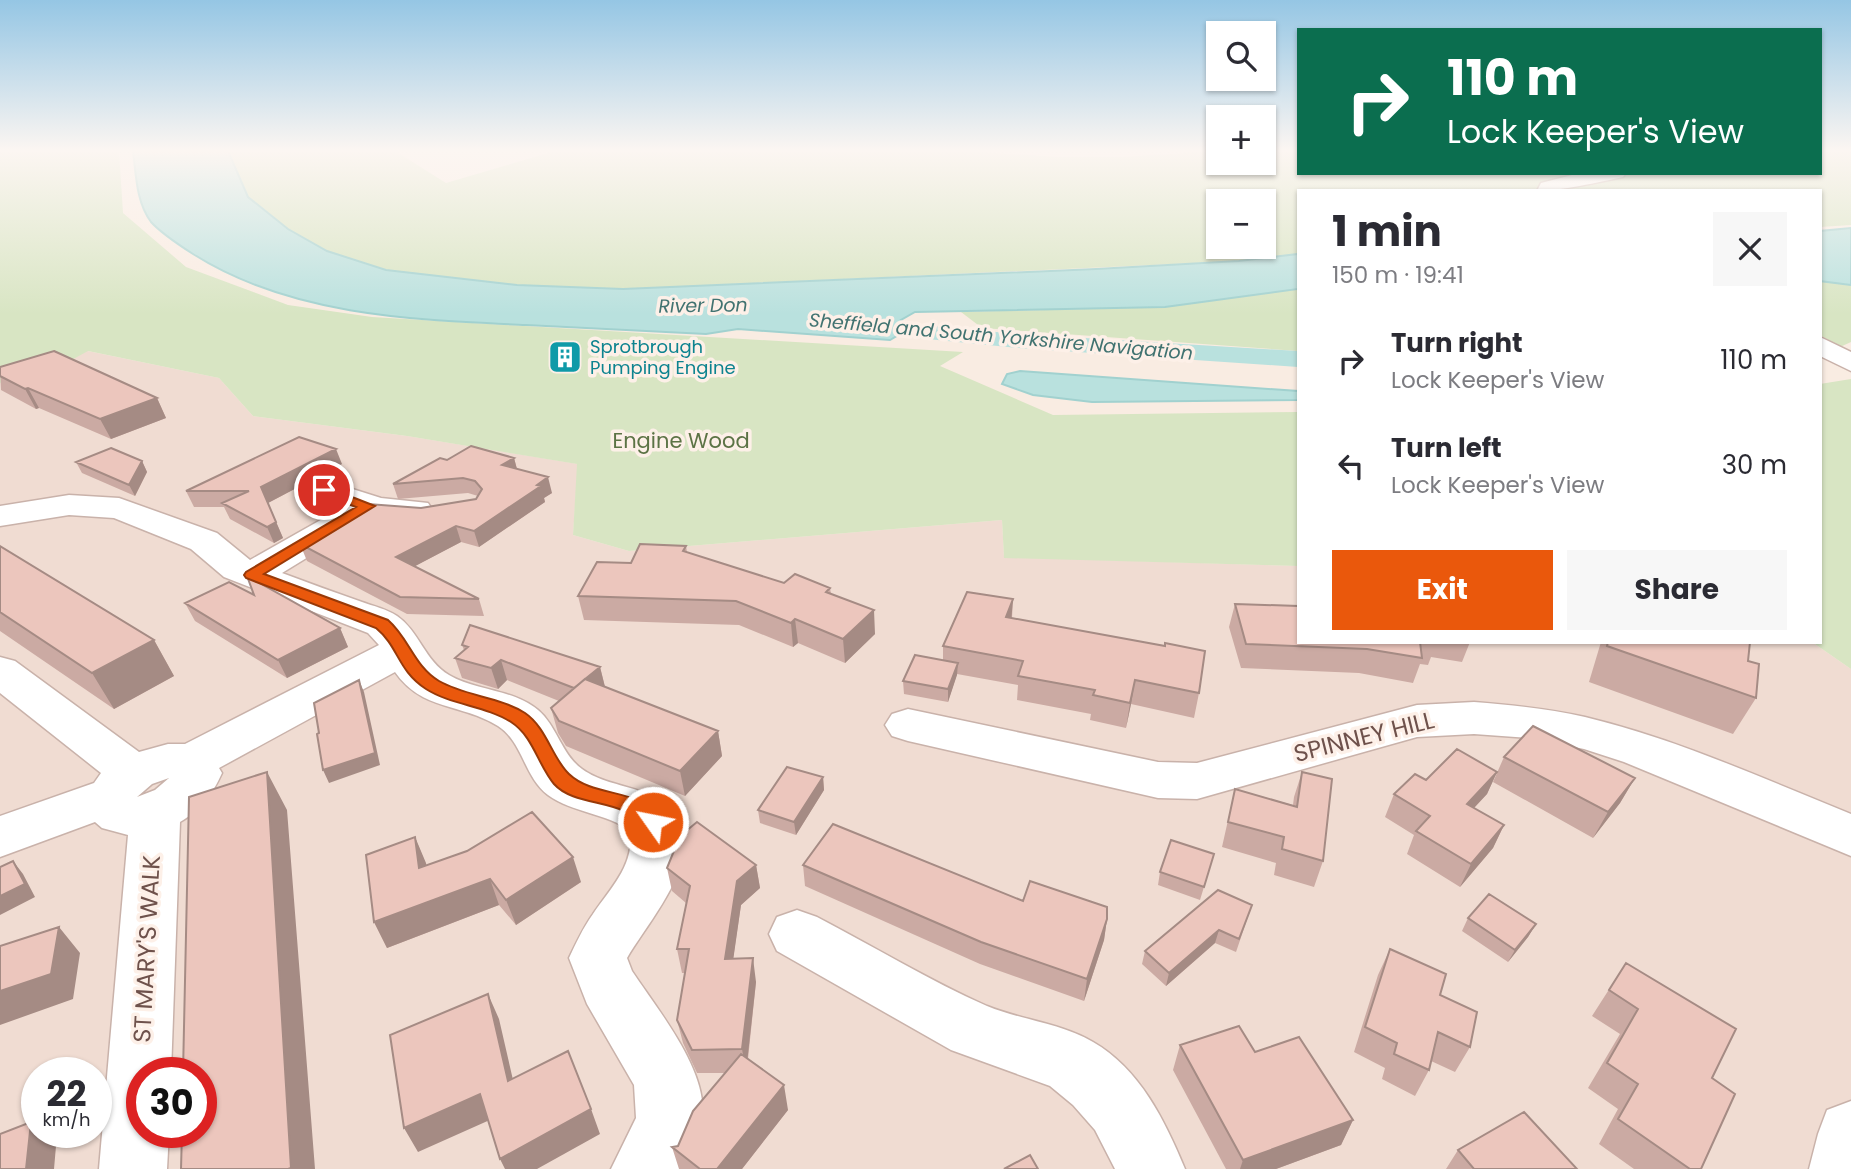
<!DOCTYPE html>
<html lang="en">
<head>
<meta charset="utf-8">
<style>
  :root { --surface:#fff; --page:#f7f7f7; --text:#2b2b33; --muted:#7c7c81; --accent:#ea580c }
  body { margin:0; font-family:Poppins,sans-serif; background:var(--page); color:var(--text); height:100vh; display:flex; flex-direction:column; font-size:26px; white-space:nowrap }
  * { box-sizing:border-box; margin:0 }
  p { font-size:23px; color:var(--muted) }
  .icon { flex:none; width:38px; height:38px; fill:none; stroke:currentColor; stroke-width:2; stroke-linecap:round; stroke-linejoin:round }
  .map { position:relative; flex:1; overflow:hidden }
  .side { position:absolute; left:1297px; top:189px; width:525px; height:455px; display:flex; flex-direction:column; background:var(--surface); border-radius:0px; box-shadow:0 2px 5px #0004 }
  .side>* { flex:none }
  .top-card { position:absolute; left:1297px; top:28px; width:525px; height:147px; border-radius:0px; box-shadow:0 2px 5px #0004; background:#0b6e4f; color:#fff; overflow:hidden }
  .controls { position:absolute; left:1206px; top:21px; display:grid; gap:14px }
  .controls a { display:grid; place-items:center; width:70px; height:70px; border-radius:0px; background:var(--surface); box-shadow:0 2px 5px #0004; font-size:35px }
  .speed { position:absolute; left:21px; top:1057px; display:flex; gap:14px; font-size:35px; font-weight:700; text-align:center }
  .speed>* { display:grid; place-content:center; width:91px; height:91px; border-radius:50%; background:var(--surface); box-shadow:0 2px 5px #0004; line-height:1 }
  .speed small { font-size:18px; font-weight:400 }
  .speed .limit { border:10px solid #d22; background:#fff; color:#111 }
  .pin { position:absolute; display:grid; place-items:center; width:60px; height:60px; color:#fff; margin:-30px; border:4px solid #fff; border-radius:50%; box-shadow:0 2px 7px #0007 }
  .me { position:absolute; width:77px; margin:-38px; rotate:303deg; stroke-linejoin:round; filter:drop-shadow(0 0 5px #0008) }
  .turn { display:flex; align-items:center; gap:24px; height:147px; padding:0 35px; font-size:32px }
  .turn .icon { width:91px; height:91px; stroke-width:2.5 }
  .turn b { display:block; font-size:49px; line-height:60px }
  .round { display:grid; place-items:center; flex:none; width:74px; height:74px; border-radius:0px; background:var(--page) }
  .summary { display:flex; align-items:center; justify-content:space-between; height:119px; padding:0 35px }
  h1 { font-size:42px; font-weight:700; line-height:52px }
  .button { display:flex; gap:14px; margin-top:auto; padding:14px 35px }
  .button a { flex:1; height:80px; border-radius:0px; background:var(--accent); color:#fff; font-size:28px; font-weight:700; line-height:80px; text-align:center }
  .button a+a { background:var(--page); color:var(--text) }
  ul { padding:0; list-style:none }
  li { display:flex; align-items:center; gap:21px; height:105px; padding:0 35px }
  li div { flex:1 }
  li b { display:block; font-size:26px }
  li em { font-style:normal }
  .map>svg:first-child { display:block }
  .residential { fill:#f0dcd2; fill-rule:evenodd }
  .green { fill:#d8e5c3; fill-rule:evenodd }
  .water { fill:#b9e1de; stroke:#a1d1cf; stroke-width:2 }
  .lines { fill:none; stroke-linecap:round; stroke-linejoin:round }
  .canal { fill:#b9e1de; fill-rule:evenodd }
  .minor-casing { stroke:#c9b2aa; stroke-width:3 }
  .tertiary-casing { stroke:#c9b2aa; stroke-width:3 }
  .minor { fill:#fff; fill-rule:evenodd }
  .tertiary { fill:#fff; fill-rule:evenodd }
  .wall { fill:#cbaaa3 }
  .shaded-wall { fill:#a58b84 }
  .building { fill:#ecc6bd; stroke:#a58b84; stroke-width:2 }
  .route { fill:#ea580c; stroke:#983908; stroke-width:2 }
  .labels { text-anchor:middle; stroke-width:7; stroke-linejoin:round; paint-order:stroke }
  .far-culture-label { font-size:18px; fill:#0d838f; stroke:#fdf0e8; text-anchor:start }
  .far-water-label { font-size:19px; font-style:italic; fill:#417371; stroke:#fdf0e8 }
  .park-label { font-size:21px; fill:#5c7345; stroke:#fdf0e8 }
  .near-street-label { font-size:24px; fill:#6e514b; stroke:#fdf0e8 }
</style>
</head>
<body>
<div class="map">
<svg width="1851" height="1169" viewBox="0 0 1851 1169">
  <rect width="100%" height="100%" fill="#f9ece2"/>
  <path class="residential" d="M 0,333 L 219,378 L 253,416 L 407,436 L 578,464 L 573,535 L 629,551 L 1002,520 L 1004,557 L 1298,566 L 1298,642 L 1812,642 L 1851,669 L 1851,1169 L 0,1169 ZM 37,1073 L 96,1073 L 96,1132 L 37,1132 ZM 142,1073 L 201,1073 L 201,1132 L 142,1132 Z"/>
  <path class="green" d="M 0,151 L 119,151 L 123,213 L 186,267 L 288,305 L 372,317 L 963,352 L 940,366 L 1053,415 L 1298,412 L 1298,566 L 1004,558 L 1002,520 L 629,551 L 573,535 L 577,464 L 407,436 L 253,416 L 219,378 L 88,351 L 66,363 L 0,383 Z
    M 228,151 L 395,151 L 446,183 L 555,151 L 964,151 L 1058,157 L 1122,157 L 1218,151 L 1218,163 L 1264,163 L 1264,151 L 1298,151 L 1298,173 L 1820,173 L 1820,151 L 1851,151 L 1851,225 L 1820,227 L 1820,191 L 1298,191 L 1298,254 L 1239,261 L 623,289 L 517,285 L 386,270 L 327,251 L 288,229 L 248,197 ZM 1218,201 L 1264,201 L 1264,247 L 1218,247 Z
    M 1820,281 L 1851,285 L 1851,342 L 1840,347 L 1820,335 Z
    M 1298,289 L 1298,351 L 982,328 L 961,312 L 1165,307 Z
    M 1851,379 L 1851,669 L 1812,642 L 1820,642 L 1820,384 Z"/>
  <path class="water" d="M 133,151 L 228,151 L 248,197 L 288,229 L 327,251 L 386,270 L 517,285 L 623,289 L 1096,269 L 1239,261 L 1298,254 L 1298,289 L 1165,307 L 915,312 L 901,320 L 910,328 L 890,340 L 738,329 L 706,334 C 646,331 586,328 526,325 C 413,320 291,316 193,254 C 179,245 162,234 151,222 C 136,202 136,174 133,151 Z
    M 1851,228 L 1851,285 L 1820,281 L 1820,231 Z
    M 1020,371 L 1298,391 L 1298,400 L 1092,402 L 1033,395 L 1002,384 L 1007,374 Z"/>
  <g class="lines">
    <path class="canal" d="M 856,319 L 1019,334 L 1298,351 L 1298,367 L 1019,348 L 847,331 L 844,326 L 847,321 Z"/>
    <defs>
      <path id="minor" d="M 324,480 L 381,498 L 428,503 L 433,510 L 428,517 C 404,523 382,519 358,513 L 363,520 L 357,527 L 282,573 C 309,583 336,593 362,602 C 373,606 387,609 397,616 C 419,631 425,661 449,675 C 476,691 513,689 538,710 C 557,726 562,755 582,769 C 615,793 666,782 682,830 C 695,870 646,925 627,958 L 632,971 C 657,1009 709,1071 702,1119 C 699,1135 689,1154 683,1169 L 611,1169 L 636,1118 L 634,1085 L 587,1004 L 569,958 C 576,943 583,928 593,914 C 612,886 633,867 631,831 C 606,813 573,813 548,795 C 524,777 523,742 498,726 C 461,703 422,711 395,672 L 219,768 L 222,773 C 212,795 201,810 180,822 L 171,1073 L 142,1073 L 142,1132 L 169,1132 L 167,1169 L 99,1169 L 128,835 L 102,828 L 95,822 L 0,857 L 0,816 L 94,783 L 101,773 L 0,693 L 0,657 L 15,661 L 139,752 L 168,744 L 185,744 L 379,645 L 368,633 L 224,577 L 191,549 L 114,518 L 69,515 L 0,526 L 0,506 L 69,495 L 119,498 L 217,533 L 250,560 L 333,513 L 346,510 L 312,497 L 307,490 L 312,483 ZM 169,778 L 155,790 L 137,797 L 152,784 Z
        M 1474,702 C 1512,705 1549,709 1585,717 C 1677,739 1764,779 1851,814 L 1851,856 L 1624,762 L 1584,749 L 1531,738 L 1474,734 L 1417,737 L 1197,799 L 1158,798 L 908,741 L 892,736 L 885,725 L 892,714 L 908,709 L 1158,762 L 1197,763 L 1417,705 Z
        M 797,910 L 817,917 C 873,946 930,981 987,1006 C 1021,1020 1061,1023 1093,1042 C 1140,1069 1165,1121 1185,1169 L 1115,1169 L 1095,1130 L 1073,1105 L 1050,1086 L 951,1050 L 777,951 L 769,934 L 777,917 Z"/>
      <path id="tertiary" d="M 1580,173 L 1626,173 L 1623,177 C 1600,182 1559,191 1537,191 L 1541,183 Z
        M 1820,337 L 1851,352 L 1851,371 L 1820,356 Z
        M 1851,1101 L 1851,1169 L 1809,1169 L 1818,1134 L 1827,1110 Z"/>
    </defs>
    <use href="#minor" class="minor-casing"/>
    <use href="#tertiary" class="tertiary-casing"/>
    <use href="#minor" class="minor"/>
    <use href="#tertiary" class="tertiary"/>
  </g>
  <path class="wall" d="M 0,367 L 157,398 L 166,418 L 111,439 L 39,408 L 36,409 L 1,390 Z
    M 514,458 L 517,469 L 552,493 L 544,498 L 545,502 L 479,547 L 461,542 L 415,566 L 479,599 L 484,616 L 407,614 L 307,561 L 300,544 L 421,508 L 476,499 L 478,496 L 468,493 L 398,499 L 393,484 L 447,460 Z
    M 142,461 L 147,472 L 135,496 L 82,473 L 76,462 Z
    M 342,464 L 268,503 L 283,538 L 274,543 L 230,519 L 224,507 L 194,507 L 186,491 Z
    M 0,546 L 154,640 L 174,676 L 114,709 L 0,631 Z
    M 686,546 L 687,552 L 784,583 L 830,588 L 831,594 L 875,634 L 845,663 L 798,643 L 793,647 L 739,625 L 584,620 L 578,596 L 631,563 Z
    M 254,595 L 340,628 L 348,647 L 287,678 L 195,621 L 185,603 Z
    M 1013,599 L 1012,618 L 1199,693 L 1194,718 L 1131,704 L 1126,728 L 1090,720 L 1091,714 L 1017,700 L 1018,685 L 957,674 L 948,702 L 904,694 L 903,681 L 943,660 L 943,646 Z
    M 1235,604 L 1298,642 L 1470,642 L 1462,662 L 1431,657 L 1428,665 L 1420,664 L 1413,683 L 1359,673 L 1241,668 L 1229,627 Z
    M 1601,642 L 1750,642 L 1748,661 L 1756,698 L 1733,734 L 1589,682 Z
    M 462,645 L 600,667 L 605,687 L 718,731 L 722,756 L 685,796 L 566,746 L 558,733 L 551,708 L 559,701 L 507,680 L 498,689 L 462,678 L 455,658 L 464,650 Z
    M 1504,757 L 1635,778 L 1620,803 L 1593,838 L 1493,782 Z
    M 1302,772 L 1323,861 L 1314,887 L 1274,875 L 1276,863 L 1222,847 L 1235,789 L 1293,805 L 1294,797 Z
    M 1497,772 L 1487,794 L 1474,808 L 1504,825 L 1493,848 L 1460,887 L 1407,854 L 1414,835 L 1385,817 L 1394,794 L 1426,780 Z
    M 823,777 L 824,790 L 796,835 L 760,823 L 758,810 Z
    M 415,837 L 426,865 L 581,882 L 516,925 L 499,905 L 387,948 L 374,922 Z
    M 1214,854 L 1200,900 L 1158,885 L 1160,872 Z
    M 756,865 L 760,888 L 741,905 L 733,959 L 756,982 L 748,1059 L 788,1110 L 742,1169 L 679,1169 L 672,1147 L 678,1146 L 726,1073 L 697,1073 L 683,1043 L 677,1020 L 685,973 L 682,973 L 677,949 L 686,903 L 672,891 L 667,868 Z
    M 803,865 L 1023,901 L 1107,919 L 1104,940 L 1084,1001 L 980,964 L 805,886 Z
    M 1252,905 L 1236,952 L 1215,943 L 1166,986 L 1142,964 L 1145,951 Z
    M 1468,918 L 1536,924 L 1528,937 L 1508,962 L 1462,931 Z
    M 1390,949 L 1440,995 L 1470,1047 L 1455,1072 L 1431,1061 L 1429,1070 L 1415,1096 L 1382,1079 L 1385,1068 L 1354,1052 L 1378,975 Z
    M 1626,963 L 1712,1078 L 1701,1169 L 1634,1169 L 1599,1144 L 1618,1109 L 1588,1088 L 1620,1034 L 1592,1016 Z
    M 1180,1045 L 1255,1052 L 1353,1120 L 1341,1145 L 1276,1169 L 1226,1169 L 1173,1070 Z
    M 1458,1150 L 1577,1169 L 1446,1169 Z"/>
  <path class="shaded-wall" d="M 28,388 L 39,408 L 36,409 L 25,389 Z
    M 157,398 L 166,418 L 111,439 L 100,419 Z
    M 336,449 L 342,464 L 268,503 L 283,538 L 274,543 L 267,527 L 261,487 Z
    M 514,458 L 518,473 L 502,465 Z
    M 142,461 L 147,472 L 135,496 L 129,485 Z
    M 548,477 L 552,493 L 544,498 L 545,502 L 479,547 L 474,531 Z
    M 456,526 L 461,542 L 402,573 L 396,557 Z
    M 1013,599 L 1011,623 L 1006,617 Z
    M 874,610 L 875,634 L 845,663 L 843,639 Z
    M 795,619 L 798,643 L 793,647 L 791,623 Z
    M 340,628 L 348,647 L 287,678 L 278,660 Z
    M 154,640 L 174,676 L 114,709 L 92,673 Z
    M 501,660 L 507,680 L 498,689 L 491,668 Z
    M 958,663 L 957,675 L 948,702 L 948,689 Z
    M 600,667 L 605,687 L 575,688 Z
    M 359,680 L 364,692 L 380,765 L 329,783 L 323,770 Z
    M 1135,680 L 1131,704 L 1126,728 L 1130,703 Z
    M 718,731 L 722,756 L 685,796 L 680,771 Z
    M 267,772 L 287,810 L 315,1169 L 288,1169 Z
    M 1497,772 L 1487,794 L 1457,826 L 1467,804 Z
    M 823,777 L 824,790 L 796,835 L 794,822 Z
    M 1635,778 L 1620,803 L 1593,838 L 1608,812 Z
    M 1504,825 L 1493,848 L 1460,887 L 1471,864 Z
    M 415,837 L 426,863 L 431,894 L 419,868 Z
    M 573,857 L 581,882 L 516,925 L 506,900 Z
    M 13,861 L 23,874 L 35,897 L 0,915 L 0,896 Z
    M 756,865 L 760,888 L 741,905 L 730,982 L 725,959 L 737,881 Z
    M 490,879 L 499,905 L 387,948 L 374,922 Z
    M 1107,919 L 1104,940 L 1084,1001 L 1087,979 Z
    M 1536,924 L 1528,937 L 1508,962 L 1515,950 Z
    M 59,927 L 80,953 L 73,999 L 0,1025 L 0,991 Z
    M 1219,930 L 1215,943 L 1166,986 L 1169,973 Z
    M 753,958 L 756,982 L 746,1072 L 742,1049 Z
    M 488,994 L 499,1019 L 519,1106 L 508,1081 Z
    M 784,1085 L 788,1110 L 742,1169 L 717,1169 Z
    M 480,1094 L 492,1119 L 418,1152 L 404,1128 Z
    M 591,1109 L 600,1134 L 537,1169 L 505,1169 L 500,1159 Z
    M 1353,1120 L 1341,1145 L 1276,1169 L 1240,1169 L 1243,1160 Z
    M 31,1122 L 37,1127 L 37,1132 L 42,1132 L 56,1146 L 54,1169 L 26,1169 Z"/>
  <path class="building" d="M 54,351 L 157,398 L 100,419 L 28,388 L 25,389 L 0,376 L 0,367 Z
    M 299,437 L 336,449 L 261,487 L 276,522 L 267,527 L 222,503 L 249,491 L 186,491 Z
    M 471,446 L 514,458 L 502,465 L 548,477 L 537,485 L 541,486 L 474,531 L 456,526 L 396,557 L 479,599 L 400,597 L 300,544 L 368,504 L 421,508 L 476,499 L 482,489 L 475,481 L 463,478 L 393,484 L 440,458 L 447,460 Z
    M 111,448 L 142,461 L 129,485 L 76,462 Z
    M 640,544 L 686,546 L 683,551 L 784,583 L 795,574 L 830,588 L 826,592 L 874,610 L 843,639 L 795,619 L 791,623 L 736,601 L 578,596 L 597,562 L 631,563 Z
    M 0,546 L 154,640 L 92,673 L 0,612 Z
    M 247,576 L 340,628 L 278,660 L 185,603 L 229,582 L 254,595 Z
    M 967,592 L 1013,599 L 1006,617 L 1165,646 L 1165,643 L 1205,651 L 1199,693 L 1135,680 L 1130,703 L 1093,695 L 1095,690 L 1018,676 L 1023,661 L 943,646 Z
    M 1235,604 L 1298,606 L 1298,642 L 1420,642 L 1422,658 L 1367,649 L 1246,644 Z
    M 470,625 L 600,667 L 574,688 L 501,660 L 491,668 L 465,661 L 455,658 L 468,647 L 462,645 Z
    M 1608,642 L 1750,642 L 1748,661 L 1759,664 L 1756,698 L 1607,646 Z
    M 915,655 L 958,663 L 948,689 L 903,681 Z
    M 585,679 L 718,731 L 680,771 L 559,721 L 551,708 Z
    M 359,680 L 375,753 L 323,770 L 317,734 L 319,733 L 314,703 Z
    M 1533,726 L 1635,778 L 1608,812 L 1504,757 Z
    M 1457,749 L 1497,772 L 1467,804 L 1504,825 L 1471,864 L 1416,831 L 1430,816 L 1394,794 L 1415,774 L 1426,780 Z
    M 787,767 L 823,777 L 794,822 L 758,810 Z
    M 267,772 L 291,1168 L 288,1169 L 181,1169 L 182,1132 L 201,1132 L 201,1073 L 183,1073 L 189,797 Z
    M 1302,772 L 1332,779 L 1323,861 L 1282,849 L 1284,837 L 1228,822 L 1235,789 L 1297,807 Z
    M 532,812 L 573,857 L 506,900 L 490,879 L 374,922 L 366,855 L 415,837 L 419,868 L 467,851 Z
    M 697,822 L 756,865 L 737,881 L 725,959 L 753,958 L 742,1049 L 692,1050 L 677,1020 L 689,949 L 677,949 L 690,886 L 667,868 L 680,836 Z
    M 833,824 L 1023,901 L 1030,881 L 1107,907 L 1107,919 L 1087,979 L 981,942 L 803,865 Z
    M 1171,840 L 1214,854 L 1204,887 L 1160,872 Z
    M 13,861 L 25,884 L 0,896 L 0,867 Z
    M 1218,890 L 1252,905 L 1239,939 L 1219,930 L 1169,973 L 1145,951 Z
    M 1489,894 L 1536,924 L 1515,950 L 1468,918 Z
    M 59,927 L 51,974 L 0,991 L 0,946 Z
    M 1390,949 L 1446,974 L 1440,995 L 1477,1012 L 1470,1047 L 1438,1032 L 1429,1070 L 1394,1054 L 1397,1043 L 1365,1027 Z
    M 1626,963 L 1736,1029 L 1712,1078 L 1735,1094 L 1701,1169 L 1690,1169 L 1618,1119 L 1638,1084 L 1607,1063 L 1638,1009 L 1609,990 Z
    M 488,994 L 508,1081 L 568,1051 L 591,1109 L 500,1159 L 480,1094 L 404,1128 L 390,1035 Z
    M 1239,1026 L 1255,1052 L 1299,1037 L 1353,1120 L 1243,1160 L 1180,1045 Z
    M 741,1054 L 784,1085 L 717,1169 L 700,1169 L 672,1147 L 678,1146 L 693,1111 Z
    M 1524,1112 L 1577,1169 L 1474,1169 L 1458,1150 Z
    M 31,1122 L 26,1169 L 0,1169 L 0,1134 Z
    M 1030,1155 L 1038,1169 L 1004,1169 Z"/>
  <linearGradient id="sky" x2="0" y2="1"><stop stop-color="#95c6e4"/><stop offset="0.48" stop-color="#fcf6f2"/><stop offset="1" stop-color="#fcf6f2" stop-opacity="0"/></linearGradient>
  <rect width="1851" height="314" fill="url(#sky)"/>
  <path class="route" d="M 324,486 L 375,506 L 264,574 L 388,620 C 409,638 414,666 439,681 C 465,696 500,697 525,713 C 547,728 552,758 569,774 C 595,799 645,787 663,822 L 660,828 C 643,833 637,817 624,811 C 603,801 570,802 554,784 C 538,765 533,736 511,722 C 486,706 451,705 426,689 C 397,670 399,647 376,628 L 246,578 L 244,575 L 246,572 L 356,507 L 319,493 L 317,490 Z"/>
  <defs>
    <symbol id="building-square" viewBox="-11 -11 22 22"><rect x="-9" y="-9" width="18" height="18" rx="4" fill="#0f9aa8" stroke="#fdf0e8"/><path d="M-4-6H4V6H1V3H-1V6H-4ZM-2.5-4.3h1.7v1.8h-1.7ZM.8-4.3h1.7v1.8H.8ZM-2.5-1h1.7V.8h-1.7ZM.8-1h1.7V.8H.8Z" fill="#fff"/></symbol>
  </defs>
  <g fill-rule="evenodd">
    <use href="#building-square" x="546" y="338" width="38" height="38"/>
  </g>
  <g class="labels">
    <g class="far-culture-label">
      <text x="590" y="353">Sprotbrough<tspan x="590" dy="21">Pumping Engine</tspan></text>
    </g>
    <g class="far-water-label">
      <text transform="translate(703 305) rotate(-1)" y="7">River Don</text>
      <text transform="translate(1001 336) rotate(5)" y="7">Sheffield and South Yorkshire Navigation</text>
    </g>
    <g class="park-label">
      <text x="681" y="448">Engine Wood</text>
    </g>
    <g class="near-street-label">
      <text transform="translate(1364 737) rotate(-14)" y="8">SPINNEY HILL</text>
      <text transform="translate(147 949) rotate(-87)" y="8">ST MARY'S WALK</text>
    </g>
  </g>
</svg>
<div class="controls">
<a><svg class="icon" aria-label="search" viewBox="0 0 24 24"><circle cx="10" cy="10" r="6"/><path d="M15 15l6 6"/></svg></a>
<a>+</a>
<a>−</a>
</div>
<div class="speed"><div>22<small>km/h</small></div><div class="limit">30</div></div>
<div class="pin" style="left:324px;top:490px;background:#d93025"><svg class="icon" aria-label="arrive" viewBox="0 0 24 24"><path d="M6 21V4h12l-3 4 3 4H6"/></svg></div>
<svg class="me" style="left:653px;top:822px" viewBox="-20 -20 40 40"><circle r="17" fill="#ea580c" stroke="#fff" stroke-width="3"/><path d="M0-11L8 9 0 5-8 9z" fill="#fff"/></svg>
<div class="top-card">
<div class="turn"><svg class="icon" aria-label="right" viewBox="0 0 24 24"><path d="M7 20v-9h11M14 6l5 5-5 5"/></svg><div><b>110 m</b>Lock Keeper's View</div></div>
</div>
<section class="side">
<div class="summary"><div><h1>1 min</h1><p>150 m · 19:41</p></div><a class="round"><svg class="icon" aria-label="close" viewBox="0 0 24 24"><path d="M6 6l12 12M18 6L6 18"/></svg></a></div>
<ul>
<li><svg class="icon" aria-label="right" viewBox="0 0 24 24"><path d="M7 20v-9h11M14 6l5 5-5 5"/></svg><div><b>Turn right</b><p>Lock Keeper's View</p></div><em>110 m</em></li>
<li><svg class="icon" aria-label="left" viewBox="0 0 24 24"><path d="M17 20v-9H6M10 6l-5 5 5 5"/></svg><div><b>Turn left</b><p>Lock Keeper's View</p></div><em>30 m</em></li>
</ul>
<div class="button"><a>Exit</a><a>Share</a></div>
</section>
</div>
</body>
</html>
